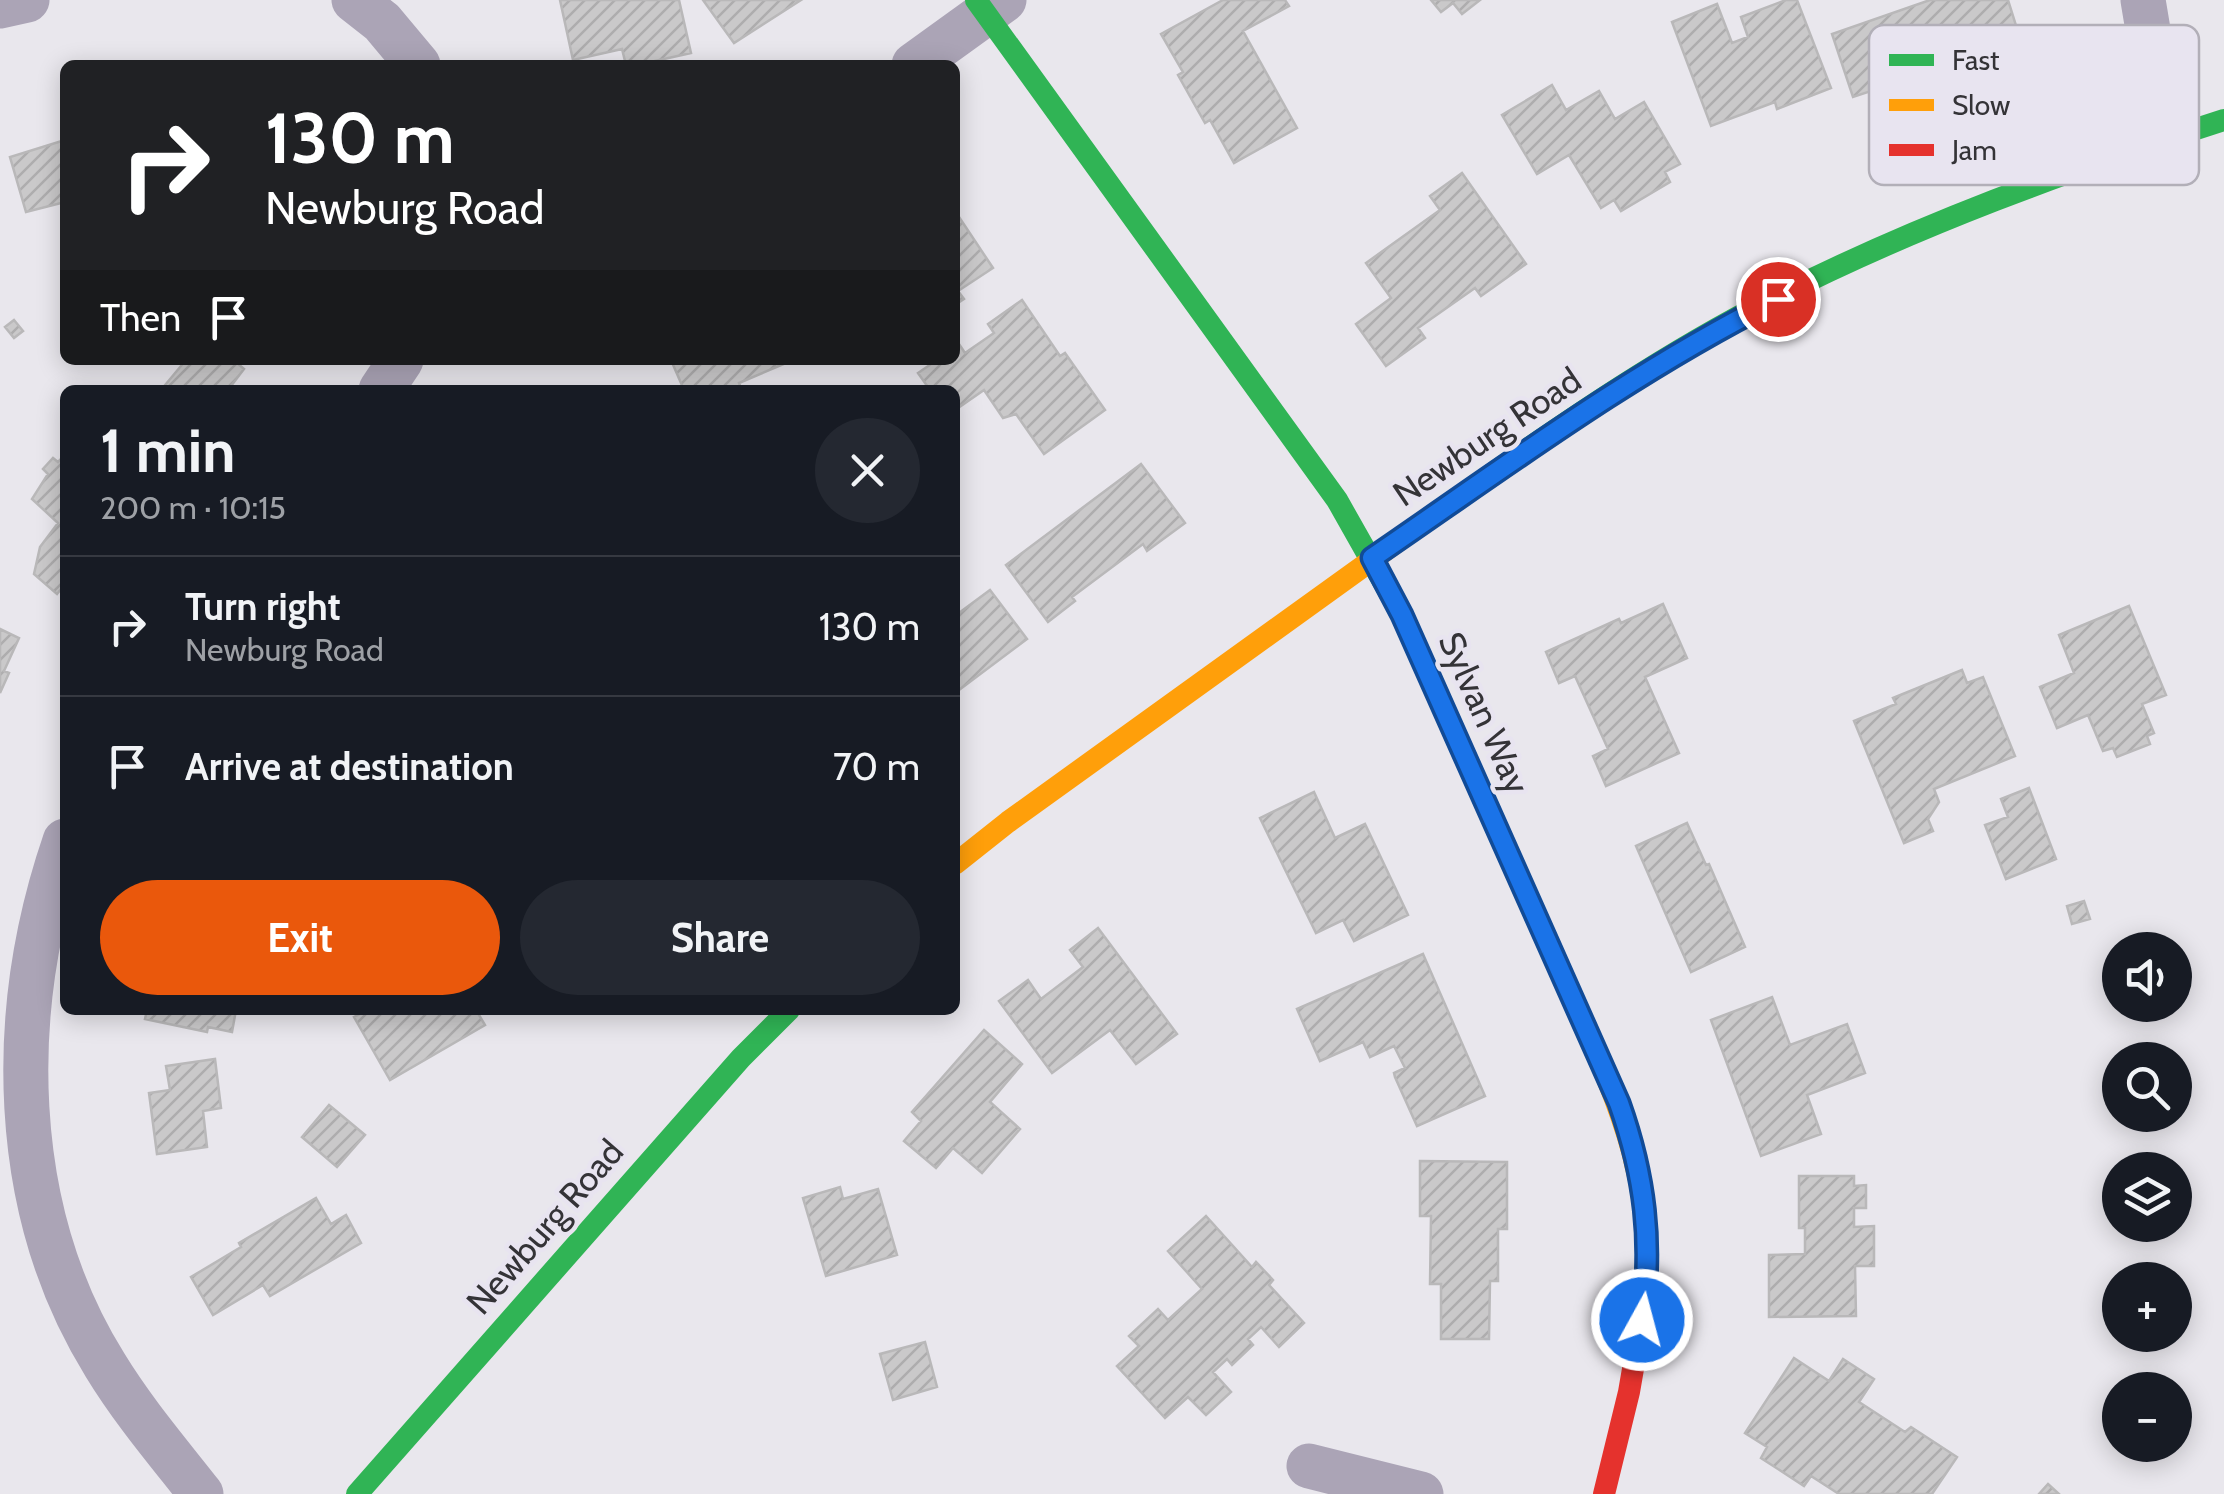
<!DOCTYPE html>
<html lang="en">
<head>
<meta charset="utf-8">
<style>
  :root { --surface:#171b24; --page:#242831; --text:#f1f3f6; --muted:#9ea1a6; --line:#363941; --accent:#ea580c }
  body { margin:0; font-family:Cabin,sans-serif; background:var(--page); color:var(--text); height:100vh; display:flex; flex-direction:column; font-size:38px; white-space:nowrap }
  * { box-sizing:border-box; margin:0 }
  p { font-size:32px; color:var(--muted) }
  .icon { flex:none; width:55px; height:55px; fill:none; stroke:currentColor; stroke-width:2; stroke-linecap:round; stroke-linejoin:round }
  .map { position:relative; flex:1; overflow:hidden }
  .side { position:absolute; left:60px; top:385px; width:900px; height:630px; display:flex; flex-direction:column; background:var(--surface); border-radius:15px; box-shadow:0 5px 25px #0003 }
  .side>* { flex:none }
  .hud { position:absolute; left:60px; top:60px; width:900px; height:305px; border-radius:15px; box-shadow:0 5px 25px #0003; background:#202124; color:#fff; overflow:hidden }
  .controls { position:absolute; left:2102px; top:932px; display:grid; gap:20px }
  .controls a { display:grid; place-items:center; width:90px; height:90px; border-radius:50%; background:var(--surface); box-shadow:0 5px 25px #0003; font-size:50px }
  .pin { position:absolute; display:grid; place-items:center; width:85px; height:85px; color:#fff; margin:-42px; border:5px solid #fff; border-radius:50%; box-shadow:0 2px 10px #0007 }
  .me { position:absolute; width:110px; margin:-55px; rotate:7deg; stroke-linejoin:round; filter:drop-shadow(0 0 8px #0008) }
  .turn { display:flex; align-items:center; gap:35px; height:210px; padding:0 40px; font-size:45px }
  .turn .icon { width:130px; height:130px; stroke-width:2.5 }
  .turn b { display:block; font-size:70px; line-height:85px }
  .then { display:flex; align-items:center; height:95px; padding:0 40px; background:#0003; gap:20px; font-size:38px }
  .round { display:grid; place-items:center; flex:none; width:105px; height:105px; border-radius:52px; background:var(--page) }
  .head { display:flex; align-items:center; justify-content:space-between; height:170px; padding:0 40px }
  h1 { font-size:60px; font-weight:700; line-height:75px }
  .primary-button { display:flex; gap:20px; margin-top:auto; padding:20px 40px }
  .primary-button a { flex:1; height:115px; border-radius:60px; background:var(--accent); color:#fff; font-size:40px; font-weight:700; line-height:115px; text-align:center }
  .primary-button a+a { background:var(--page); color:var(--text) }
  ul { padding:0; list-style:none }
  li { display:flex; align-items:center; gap:30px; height:140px; padding:0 40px; border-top:2px solid var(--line) }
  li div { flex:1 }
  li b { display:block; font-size:38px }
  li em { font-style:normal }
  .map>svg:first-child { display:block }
  .building { fill:url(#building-hatch); stroke:#b9b8b9; stroke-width:2.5 }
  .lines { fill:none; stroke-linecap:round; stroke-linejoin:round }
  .street { stroke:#aba4b6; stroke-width:45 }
  .fast { stroke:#30b455; stroke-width:22 }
  .slow { stroke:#ff9f0a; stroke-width:22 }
  .jam { stroke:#e5322d; stroke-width:22 }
  .route-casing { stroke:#114b97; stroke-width:25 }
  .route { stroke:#1a73e8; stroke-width:18 }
  .labels { text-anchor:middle; stroke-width:9; stroke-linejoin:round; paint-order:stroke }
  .street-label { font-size:35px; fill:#343337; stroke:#e8e4f0 }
  .key { fill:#e8e4f0; stroke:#b2afb8; stroke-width:2.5 }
  .key-label { font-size:28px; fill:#343337 }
</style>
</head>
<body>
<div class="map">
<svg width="2224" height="1494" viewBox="0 0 2224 1494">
  <defs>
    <pattern id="building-hatch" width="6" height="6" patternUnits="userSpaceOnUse" patternTransform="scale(2.5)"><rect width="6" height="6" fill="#cac9ca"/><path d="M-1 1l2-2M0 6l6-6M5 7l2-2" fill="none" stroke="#aeadae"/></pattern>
  </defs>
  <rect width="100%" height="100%" fill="#e9e7ed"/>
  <path class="building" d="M 560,0 L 679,0 L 691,53 L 637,65 L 626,65 L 622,49 L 573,60 Z
    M 703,0 L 801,0 L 734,43 Z
    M 1223,0 L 1285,0 L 1289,6 L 1243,31 L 1297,128 L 1234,163 L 1210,120 L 1205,123 L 1178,75 L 1183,72 L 1161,34 Z
    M 1431,0 L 1480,0 L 1462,14 L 1453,3 L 1441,12 Z
    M 1786,0 L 1797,0 L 1831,88 L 1777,109 L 1775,102 L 1711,126 L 1672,22 L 1717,4 L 1732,43 L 1748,37 L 1741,17 Z
    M 1930,0 L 2008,0 L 2018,32 L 1982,45 L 1984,52 L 1944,65 L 1948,74 L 1897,91 L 1895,83 L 1853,97 L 1832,34 Z
    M 1552,85 L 1566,110 L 1599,91 L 1615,119 L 1644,102 L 1680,164 L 1665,172 L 1670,182 L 1621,211 L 1614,200 L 1601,208 L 1569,155 L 1537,174 L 1502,115 Z
    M 65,140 L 65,202 L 26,212 L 10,157 Z
    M 1462,173 L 1526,264 L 1481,296 L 1475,288 L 1418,328 L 1425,338 L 1386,366 L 1356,324 L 1391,298 L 1366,263 L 1440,210 L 1430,196 Z
    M 955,211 L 993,268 L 958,291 L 964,299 L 955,305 Z
    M 1022,300 L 1060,356 L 1065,353 L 1105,410 L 1044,454 L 1016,414 L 1003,418 L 984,390 L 955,410 L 955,390 L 930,390 L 918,373 L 937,360 L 955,360 L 955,347 L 959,344 L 965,353 L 994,333 L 988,324 Z
    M 14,320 L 23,331 L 14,338 L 5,327 Z
    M 186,360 L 240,360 L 237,363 L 244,369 L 228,390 L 161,390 Z
    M 671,360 L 793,360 L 739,383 L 742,390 L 684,390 Z
    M 64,456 L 65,584 L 57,594 L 34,574 L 40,547 L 58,523 L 32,499 L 48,474 L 43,469 L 53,458 L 58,462 Z
    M 1141,464 L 1185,523 L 1147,551 L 1143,544 L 1072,597 L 1075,601 L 1048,622 L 1006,565 Z
    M 990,590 L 1027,639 L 955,693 L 955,616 Z
    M 1663,604 L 1687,658 L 1645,677 L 1679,753 L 1606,786 L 1593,756 L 1608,749 L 1575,676 L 1559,683 L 1546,652 L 1619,619 L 1621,623 Z
    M 2129,606 L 2166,695 L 2142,704 L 2154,733 L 2147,736 L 2150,744 L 2117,757 L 2113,748 L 2103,751 L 2088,715 L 2057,728 L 2040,687 L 2074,673 L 2059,635 Z
    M 0,629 L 19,638 L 4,671 L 9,673 L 0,693 Z
    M 1962,670 L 1967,683 L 1983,677 L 2015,756 L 1934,789 L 1939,802 L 1928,819 L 1933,831 L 1904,843 L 1854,721 L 1896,704 L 1893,698 Z
    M 2029,788 L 2056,859 L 2006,879 L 1985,825 L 2008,817 L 2001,799 Z
    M 1314,792 L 1335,838 L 1365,824 L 1408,915 L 1354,941 L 1343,920 L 1316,933 L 1260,818 Z
    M 1687,823 L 1706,865 L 1709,864 L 1745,947 L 1691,972 L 1636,846 Z
    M 2084,901 L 2090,919 L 2072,924 L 2067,906 Z
    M 1098,928 L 1177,1034 L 1136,1064 L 1110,1030 L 1052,1073 L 999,1001 L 1028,980 L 1041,999 L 1083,967 L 1070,950 Z
    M 1423,954 L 1485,1096 L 1417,1126 L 1395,1077 L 1394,1073 L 1405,1068 L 1394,1046 L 1370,1057 L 1363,1042 L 1320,1061 L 1297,1009 Z
    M 1772,997 L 1790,1045 L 1847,1024 L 1865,1073 L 1807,1095 L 1821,1134 L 1761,1156 L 1711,1020 Z
    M 147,1010 L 236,1010 L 232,1032 L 208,1027 L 207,1032 L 145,1019 Z
    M 367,1010 L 476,1010 L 485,1025 L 390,1080 L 354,1017 Z
    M 984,1030 L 1022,1064 L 990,1102 L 1020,1129 L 982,1173 L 953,1148 L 936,1168 L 904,1141 L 921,1121 L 912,1112 Z
    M 215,1059 L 221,1108 L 203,1111 L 207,1147 L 157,1154 L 149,1093 L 170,1090 L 166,1066 Z
    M 329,1105 L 365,1135 L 337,1167 L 302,1137 Z
    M 1420,1161 L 1507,1162 L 1507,1229 L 1498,1229 L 1498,1281 L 1490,1281 L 1489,1339 L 1441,1339 L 1441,1284 L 1430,1284 L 1431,1216 L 1420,1216 Z
    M 1799,1176 L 1854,1176 L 1854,1186 L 1866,1185 L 1866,1208 L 1854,1208 L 1854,1227 L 1874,1226 L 1874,1266 L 1855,1266 L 1856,1316 L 1769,1317 L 1769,1255 L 1805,1254 L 1805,1228 L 1799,1228 Z
    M 840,1187 L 843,1199 L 878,1189 L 897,1255 L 826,1276 L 803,1198 Z
    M 316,1198 L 331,1224 L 346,1215 L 361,1243 L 270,1296 L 263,1285 L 213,1315 L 191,1277 L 241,1247 L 239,1243 Z
    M 1206,1216 L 1252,1267 L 1256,1262 L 1273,1280 L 1269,1285 L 1304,1323 L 1279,1347 L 1261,1327 L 1248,1339 L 1253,1345 L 1232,1365 L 1227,1359 L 1213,1372 L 1231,1392 L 1206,1415 L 1188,1397 L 1165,1418 L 1117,1366 L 1139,1346 L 1129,1336 L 1158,1309 L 1168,1320 L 1202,1289 L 1168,1251 Z
    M 925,1342 L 937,1387 L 893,1400 L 880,1354 Z
    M 1794,1358 L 1829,1381 L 1843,1359 L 1874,1379 L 1859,1402 L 1905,1432 L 1911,1427 L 1957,1457 L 1932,1494 L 1839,1494 L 1811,1476 L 1804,1486 L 1761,1458 L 1767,1447 L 1745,1433 Z
    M 2048,1484 L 2059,1494 L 2039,1494 Z"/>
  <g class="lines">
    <path class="street" d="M 354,0 L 382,22 L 418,65
      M 2143,0 L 2166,138
      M 0,6 L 27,0
      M 914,65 L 1004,0
      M 381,390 L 401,360
      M 65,841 C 7,1010 8,1209 105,1365 C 133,1411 168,1452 201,1494
      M 1309,1466 L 1421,1494"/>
    <path class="fast" d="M 976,0 L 1337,500 L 1402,615 L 1496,827
      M 1476,485 C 1571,418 1668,352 1772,299 C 1917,225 2069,170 2224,120
      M 357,1494 L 741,1058 L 789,1010"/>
    <path class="slow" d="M 1496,827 C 1521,883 1546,939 1571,995 C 1618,1101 1660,1190 1643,1311
      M 955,864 L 1008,822 L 1476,485"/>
    <path class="jam" d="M 1604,1494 L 1629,1392 L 1643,1311"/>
  </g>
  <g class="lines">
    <defs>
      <path id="route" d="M 1642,1320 C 1653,1243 1645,1176 1619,1103 L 1402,615 L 1372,558 C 1505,467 1634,371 1778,299"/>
    </defs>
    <use href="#route" class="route-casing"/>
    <use href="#route" class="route"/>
  </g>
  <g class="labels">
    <g class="street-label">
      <text transform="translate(1487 437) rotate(-34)" y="12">Newburg Road</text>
      <text transform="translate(1484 713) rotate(66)" y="12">Sylvan Way</text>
      <text transform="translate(545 1227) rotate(-49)" y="12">Newburg Road</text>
    </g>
  </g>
  <rect x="1869" y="25" width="330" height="160" rx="15" class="key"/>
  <rect x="1889" y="54" width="45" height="12" fill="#30b455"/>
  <rect x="1889" y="99" width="45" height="12" fill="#ff9f0a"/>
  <rect x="1889" y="144" width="45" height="12" fill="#e5322d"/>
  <g class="key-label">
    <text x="1952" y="70">Fast</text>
    <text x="1952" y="115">Slow</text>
    <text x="1952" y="160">Jam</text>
  </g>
</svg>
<div class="controls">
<a><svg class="icon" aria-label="sound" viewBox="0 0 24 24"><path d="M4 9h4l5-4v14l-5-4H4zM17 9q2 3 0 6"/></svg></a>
<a><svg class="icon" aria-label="search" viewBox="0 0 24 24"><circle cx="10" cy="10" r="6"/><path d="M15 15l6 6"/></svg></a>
<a><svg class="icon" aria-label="layers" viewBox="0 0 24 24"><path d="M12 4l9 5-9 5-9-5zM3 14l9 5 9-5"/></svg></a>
<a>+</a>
<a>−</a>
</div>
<div class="pin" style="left:1778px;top:299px;background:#d93025"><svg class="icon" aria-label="arrive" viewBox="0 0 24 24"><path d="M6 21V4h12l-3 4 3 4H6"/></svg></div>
<svg class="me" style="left:1642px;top:1320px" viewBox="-20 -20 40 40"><circle r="17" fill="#1a73e8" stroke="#fff" stroke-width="3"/><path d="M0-11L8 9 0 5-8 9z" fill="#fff"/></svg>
<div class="hud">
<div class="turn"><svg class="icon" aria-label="right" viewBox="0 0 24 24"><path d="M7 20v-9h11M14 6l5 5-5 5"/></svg><div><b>130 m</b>Newburg Road</div></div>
<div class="then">Then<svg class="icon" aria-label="arrive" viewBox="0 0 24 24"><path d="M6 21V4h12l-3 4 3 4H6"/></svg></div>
</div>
<section class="side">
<div class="head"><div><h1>1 min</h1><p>200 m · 10:15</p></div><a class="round"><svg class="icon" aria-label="close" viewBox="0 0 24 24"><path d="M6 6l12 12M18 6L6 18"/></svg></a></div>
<ul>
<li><svg class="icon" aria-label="right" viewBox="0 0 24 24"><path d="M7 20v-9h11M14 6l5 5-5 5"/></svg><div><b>Turn right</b><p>Newburg Road</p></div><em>130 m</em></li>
<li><svg class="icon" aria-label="arrive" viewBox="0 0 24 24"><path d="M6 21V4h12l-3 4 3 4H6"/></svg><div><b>Arrive at destination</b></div><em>70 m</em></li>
</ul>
<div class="primary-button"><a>Exit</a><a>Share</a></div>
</section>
</div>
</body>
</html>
